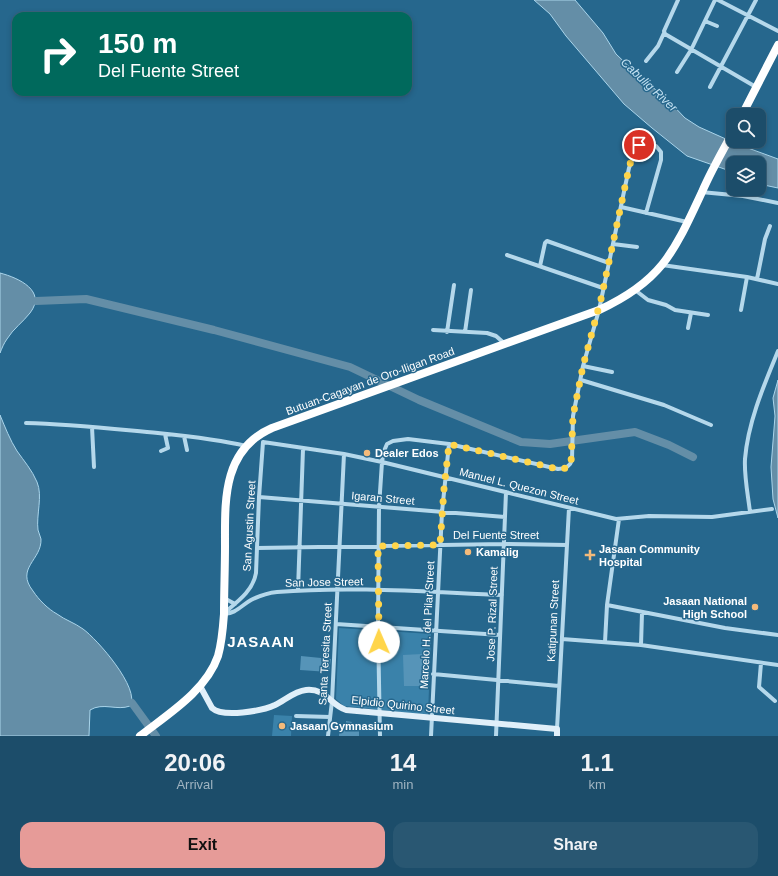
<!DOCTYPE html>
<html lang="en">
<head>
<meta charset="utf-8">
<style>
  :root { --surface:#1c4d6a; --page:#295772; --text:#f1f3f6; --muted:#a0b4c1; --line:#3a647e; --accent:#e69b98 }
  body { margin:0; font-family:Helvetica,sans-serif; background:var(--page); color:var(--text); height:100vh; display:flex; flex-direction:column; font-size:15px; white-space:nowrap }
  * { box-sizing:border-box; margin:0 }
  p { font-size:13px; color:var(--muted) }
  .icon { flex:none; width:22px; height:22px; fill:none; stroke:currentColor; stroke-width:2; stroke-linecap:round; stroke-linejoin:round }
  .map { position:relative; height:736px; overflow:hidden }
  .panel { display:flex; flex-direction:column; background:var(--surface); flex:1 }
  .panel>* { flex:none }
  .top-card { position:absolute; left:12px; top:12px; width:400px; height:84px; border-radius:12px; box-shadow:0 2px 6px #0003,0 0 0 1px var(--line); background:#00695c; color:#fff; overflow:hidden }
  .buttons { position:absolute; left:726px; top:108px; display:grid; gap:8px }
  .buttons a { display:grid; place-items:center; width:40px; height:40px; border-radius:8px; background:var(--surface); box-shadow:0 2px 6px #0003,0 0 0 1px var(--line); font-size:20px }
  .pin { position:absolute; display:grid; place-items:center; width:34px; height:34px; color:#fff; margin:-17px; border:2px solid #fff; border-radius:50%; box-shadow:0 1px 4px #0007 }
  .me { position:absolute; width:44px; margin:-22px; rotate:359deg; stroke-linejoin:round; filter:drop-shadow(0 0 3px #0008) }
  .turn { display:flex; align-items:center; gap:14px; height:84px; padding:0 20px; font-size:18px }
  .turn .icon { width:52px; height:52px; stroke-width:2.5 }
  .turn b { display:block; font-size:28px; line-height:34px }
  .eta { display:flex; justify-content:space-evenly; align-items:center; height:68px; text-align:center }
  .eta b { font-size:24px; font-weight:700; line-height:28px }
  .cta { display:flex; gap:8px; margin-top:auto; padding:8px 20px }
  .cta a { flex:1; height:46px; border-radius:12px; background:var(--accent); color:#111; font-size:16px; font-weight:700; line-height:46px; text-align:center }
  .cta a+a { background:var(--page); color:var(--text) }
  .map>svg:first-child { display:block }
  .green { fill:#3a82aa }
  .water { fill:#648ea7; stroke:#aad5eb }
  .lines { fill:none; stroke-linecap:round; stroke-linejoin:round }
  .river { stroke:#648ea7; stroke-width:8 }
  .building { fill:#5694b8 }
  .street { stroke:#b5d8eb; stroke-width:4 }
  .secondary { stroke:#e0eff9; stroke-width:6 }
  .highway { stroke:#fff; stroke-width:8 }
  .route { stroke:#ffd54a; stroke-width:7; stroke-dasharray:0 12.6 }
  .poi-dot { fill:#f4ba7a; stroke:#26678d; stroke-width:1.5 }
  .labels { text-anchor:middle; stroke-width:3; stroke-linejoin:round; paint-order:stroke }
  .street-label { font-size:11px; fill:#fff; stroke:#26678d }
  .poi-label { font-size:11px; font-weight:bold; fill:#fff; stroke:#26678d; text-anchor:start }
  .water-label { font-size:12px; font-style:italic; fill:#c4e2f3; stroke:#26678d }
  .district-label { font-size:15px; font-weight:bold; letter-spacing:1px; fill:#fff; stroke:#26678d }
</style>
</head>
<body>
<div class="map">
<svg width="778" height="736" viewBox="0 0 778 736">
  <rect width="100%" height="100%" fill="#26678d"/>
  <path class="green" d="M 339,628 L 431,634 L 428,715 L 344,706 L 336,699 Z
    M 274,715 L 292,716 L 291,736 L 272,736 Z"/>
  <path class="water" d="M 534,0 L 575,0 L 603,33 L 616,54 L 641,78 L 666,98 L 685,118 L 699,127 L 737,144 L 778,159 L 778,188 L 759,184 L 759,163 L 733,163 L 733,172 L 687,156 L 652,128 L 624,104 L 566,36 L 550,14 Z
    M 0,273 C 19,278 47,291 30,313 C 23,322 13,329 7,339 C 4,343 2,348 0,353 Z
    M 778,380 L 778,518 L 773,499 L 771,467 L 775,416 L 773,398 Z
    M 0,415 C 5,427 10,440 17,451 C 24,461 32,470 37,482 C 43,496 36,515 38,530 C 39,533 40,536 41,539 C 42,560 15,568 33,591 C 39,600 48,609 57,614 C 65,620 75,623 83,629 C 97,639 141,689 130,706 C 117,711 103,702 90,710 L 89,736 L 0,736 Z"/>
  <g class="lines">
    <path class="river" d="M 36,301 L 86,299 L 214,330 L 350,367 L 419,400 L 521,442 L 550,444 L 635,432 L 669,445 L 693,457
      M 132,703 L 156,736"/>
  </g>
  <path class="building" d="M 422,654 L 423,665 L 429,665 L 429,675 L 423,675 L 423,686 L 404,686 L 403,655 Z
    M 301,656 L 331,659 L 329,672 L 300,670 Z
    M 346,721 L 352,722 L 351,726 L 359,727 L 359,736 L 339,736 L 340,725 L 346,725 Z"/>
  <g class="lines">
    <path class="street" d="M 678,0 L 664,31 L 665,34 L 756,87
      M 718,0 L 778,31
      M 705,21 L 717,26
      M 646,61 L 658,46 L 664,33
      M 677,72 L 691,50 L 715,0
      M 710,87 L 756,0
      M 701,192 L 743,196 L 778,203
      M 621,207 L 687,222
      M 613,244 L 637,247
      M 507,255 L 603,288
      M 662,265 L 747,277 L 778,284
      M 540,266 L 545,243 L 547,241 L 609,263
      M 757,279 L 765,239 L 770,226
      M 635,290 L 648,300 L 666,305 L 675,310 L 708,315
      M 741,310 L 747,277
      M 688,328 L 691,313
      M 433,330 L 487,333 L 496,336 L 505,344
      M 447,332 L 454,285
      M 465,332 L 471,290
      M 583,366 L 612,372
      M 581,380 L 664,405 L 711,425
      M 26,423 C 70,424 114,429 158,433 C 187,436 217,439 246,446
      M 92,427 L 94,467
      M 184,436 L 187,450
      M 263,442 L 344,454 L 382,462 L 616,519 L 649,516 L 712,517 L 772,509
      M 161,451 L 168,448 L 165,434
      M 259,497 L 505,517
      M 750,512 C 748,495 744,476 745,459 C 748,422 764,385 778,351
      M 257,548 L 504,544 L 567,545
      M 298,590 L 303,449
      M 224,598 L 235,604
      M 607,605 L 725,628 L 778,635
      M 224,613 C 237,602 253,591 256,573 L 259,497 L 263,442
      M 224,614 C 235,614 242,605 251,600 C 259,596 267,593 277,592 C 351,586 427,592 502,595
      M 336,624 L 500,635
      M 562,639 L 641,645 L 778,665
      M 605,642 L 607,605 L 619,519
      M 641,645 L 642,613
      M 761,663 L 759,687 L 775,701
      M 433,674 L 559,686
      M 296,716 L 330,717
      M 557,729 L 569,508
      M 328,736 L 332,701 L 344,454
      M 380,736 L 378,627 L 379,507 L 382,462 L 384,451 L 387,444 L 393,441 L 408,439 L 449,444 L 558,469 C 565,469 570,467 572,460 L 573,416 L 583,366 L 599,310 L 629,168 L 637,147 L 641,145 L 656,146 L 661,152 L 661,160 L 646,213
      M 431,736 L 442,512 L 449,444
      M 496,736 L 506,492"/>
    <path class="secondary" d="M 200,686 L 212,708 C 223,718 262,711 275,705 C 285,700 295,691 306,690 C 326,688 330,705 346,710 L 557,729 L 557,736"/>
    <path class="highway" d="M 742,115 L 778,45
      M 140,736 C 168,714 206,691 218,656 C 222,642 223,628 224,614 C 224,591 225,569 225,546 C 225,501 222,450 272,428 L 599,310 C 662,281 674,252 702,192 C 711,171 722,152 733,132"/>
  </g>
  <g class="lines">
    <path class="route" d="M 379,642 L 378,546 L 440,545 L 444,489 L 449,444 L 558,469 L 566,468 L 571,464 L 573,416 L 583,366 L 601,299 L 629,168 L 632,157 L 639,145"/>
  </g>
  <g class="poi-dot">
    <circle cx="367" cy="453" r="4"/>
    <circle cx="468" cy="552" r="4"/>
    <path d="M588 549h4v4h4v4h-4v4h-4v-4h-4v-4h4z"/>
    <circle cx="755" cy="607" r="4"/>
    <circle cx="282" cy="726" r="4"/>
  </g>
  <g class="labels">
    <g class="street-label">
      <text transform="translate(370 381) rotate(-20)" y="4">Butuan-Cagayan de Oro-Iligan Road</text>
      <text transform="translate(519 486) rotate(14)" y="4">Manuel L. Quezon Street</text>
      <text transform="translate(383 498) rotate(5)" y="4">Igaran Street</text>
      <text transform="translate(249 526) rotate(-87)" y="4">San Agustin Street</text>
      <text x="496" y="539">Del Fuente Street</text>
      <text transform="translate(324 582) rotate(-1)" y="4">San Jose Street</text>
      <text transform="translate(492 614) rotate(-88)" y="4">Jose P. Rizal Street</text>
      <text transform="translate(553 621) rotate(-87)" y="4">Katipunan Street</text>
      <text transform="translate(427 625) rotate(-87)" y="4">Marcelo H. del Pilar Street</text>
      <text transform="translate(325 654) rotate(-87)" y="4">Santa Teresita Street</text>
      <text transform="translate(403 705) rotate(6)" y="4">Elpidio Quirino Street</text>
    </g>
    <g class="poi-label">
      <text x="375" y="457">Dealer Edos</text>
      <text x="599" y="553">Jasaan Community<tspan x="599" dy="13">Hospital</tspan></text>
      <text x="476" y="556">Kamalig</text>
      <text x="747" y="605" text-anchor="end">Jasaan National<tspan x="747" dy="13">High School</tspan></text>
      <text x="290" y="730">Jasaan Gymnasium</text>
    </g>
    <g class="water-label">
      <text transform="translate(649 85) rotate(43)" y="4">Cabulig River</text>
    </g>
    <g class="district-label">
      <text x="261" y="647">JASAAN</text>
    </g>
  </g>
</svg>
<div class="buttons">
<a><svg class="icon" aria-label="search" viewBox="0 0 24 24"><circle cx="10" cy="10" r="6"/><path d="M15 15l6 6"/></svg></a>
<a><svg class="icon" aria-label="layers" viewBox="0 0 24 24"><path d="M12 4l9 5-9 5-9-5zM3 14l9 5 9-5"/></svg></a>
</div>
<div class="pin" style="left:639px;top:145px;background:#d93025"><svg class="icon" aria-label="arrive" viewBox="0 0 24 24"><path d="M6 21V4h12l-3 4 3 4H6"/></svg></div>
<svg class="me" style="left:379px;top:642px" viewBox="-20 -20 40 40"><circle r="19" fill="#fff"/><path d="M0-13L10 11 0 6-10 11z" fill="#ffd54a"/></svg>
<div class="top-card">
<div class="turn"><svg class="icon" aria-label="right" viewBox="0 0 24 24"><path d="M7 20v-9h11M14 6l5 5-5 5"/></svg><div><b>150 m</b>Del Fuente Street</div></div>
</div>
</div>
<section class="panel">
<div class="eta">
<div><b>20:06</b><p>Arrival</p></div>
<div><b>14</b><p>min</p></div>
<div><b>1.1</b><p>km</p></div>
</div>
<div class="cta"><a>Exit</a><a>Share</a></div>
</section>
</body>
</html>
